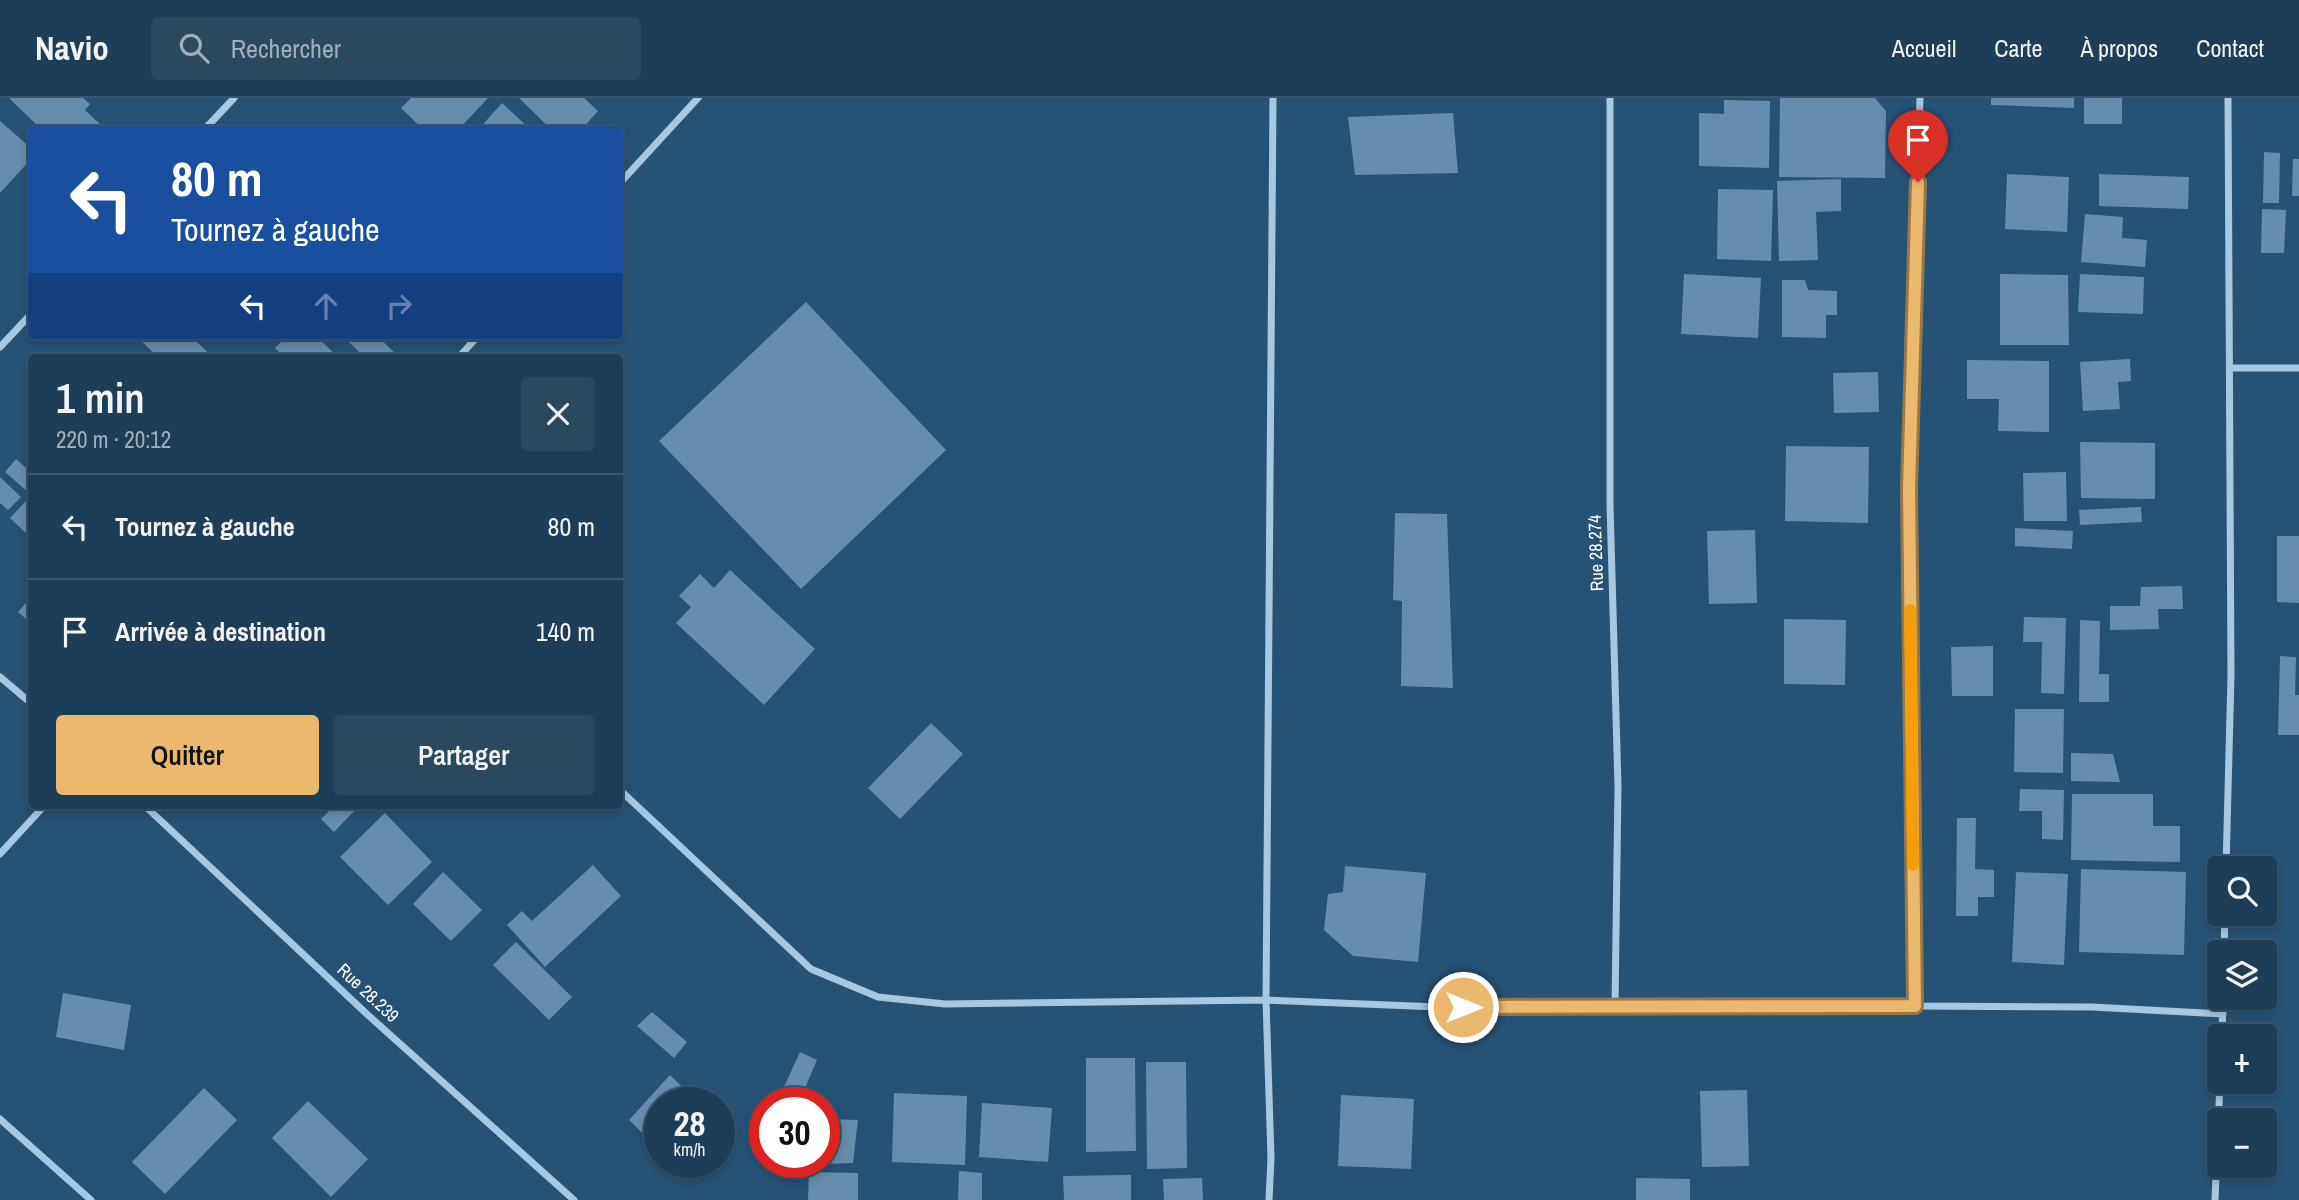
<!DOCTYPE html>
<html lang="fr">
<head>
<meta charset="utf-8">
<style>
  :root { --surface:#1c3e58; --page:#294961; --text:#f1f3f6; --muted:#a0aeba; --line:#3a576e; --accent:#ebb96d }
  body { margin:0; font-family:"Archivo Narrow",sans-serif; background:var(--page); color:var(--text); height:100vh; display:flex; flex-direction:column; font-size:26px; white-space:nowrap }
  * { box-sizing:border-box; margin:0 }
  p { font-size:23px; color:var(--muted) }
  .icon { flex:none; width:38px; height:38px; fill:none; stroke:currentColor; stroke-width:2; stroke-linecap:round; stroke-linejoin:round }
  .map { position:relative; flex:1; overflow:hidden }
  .sheet { position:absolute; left:28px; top:256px; width:595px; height:455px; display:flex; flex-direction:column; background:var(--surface); border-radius:7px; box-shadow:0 4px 10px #0003,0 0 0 2px var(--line) }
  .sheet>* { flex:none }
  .guide { position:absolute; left:28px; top:28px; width:595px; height:214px; border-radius:7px; box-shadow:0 4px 10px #0003,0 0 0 2px var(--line); background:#1a4fa0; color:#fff; overflow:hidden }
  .buttons { position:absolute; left:2207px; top:758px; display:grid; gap:14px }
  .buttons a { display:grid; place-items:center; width:70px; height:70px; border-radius:7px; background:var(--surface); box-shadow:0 4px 10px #0003,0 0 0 2px var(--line); font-size:35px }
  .speed { position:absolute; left:644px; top:989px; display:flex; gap:14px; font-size:35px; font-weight:700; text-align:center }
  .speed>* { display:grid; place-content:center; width:91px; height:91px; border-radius:50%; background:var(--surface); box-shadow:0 4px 10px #0003,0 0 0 2px var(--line); line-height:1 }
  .speed small { font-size:18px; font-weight:400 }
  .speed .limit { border:10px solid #d22; background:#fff; color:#111 }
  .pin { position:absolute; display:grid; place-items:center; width:60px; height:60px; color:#fff; margin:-72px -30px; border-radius:50% 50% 50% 0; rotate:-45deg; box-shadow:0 0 7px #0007 }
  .pin .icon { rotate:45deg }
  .me { position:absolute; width:77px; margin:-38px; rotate:90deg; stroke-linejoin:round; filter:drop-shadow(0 0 5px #0008) }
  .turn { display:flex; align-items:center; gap:24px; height:147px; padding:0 28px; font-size:32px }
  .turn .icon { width:91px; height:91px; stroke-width:2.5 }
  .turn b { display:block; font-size:49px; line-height:60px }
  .lanes { display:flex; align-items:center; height:66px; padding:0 28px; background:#0003; justify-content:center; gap:35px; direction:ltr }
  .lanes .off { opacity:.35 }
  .round { display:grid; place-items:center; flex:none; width:74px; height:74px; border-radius:7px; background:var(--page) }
  .headline { display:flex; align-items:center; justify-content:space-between; height:119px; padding:0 28px }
  h1 { font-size:42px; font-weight:600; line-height:52px }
  .primary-button { display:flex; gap:14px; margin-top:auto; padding:14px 28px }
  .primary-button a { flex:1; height:80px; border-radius:7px; background:var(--accent); color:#111; font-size:28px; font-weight:600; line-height:80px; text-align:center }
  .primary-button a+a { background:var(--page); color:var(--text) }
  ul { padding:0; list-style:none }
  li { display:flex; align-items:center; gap:21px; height:105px; padding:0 28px; border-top:2px solid var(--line) }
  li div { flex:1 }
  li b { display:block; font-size:26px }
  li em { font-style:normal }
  header { display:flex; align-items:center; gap:42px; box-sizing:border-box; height:98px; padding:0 35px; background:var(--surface); border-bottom:2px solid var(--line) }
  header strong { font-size:33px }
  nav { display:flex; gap:38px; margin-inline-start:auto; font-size:24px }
  .search { width:490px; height:63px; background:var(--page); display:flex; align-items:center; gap:18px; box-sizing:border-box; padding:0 24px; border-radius:7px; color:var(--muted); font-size:26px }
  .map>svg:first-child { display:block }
  .building { fill:#668dad }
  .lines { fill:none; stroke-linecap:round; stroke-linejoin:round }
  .minor { stroke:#a7c8e2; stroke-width:7 }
  .route-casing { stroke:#997847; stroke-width:18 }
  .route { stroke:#ebb96d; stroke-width:12 }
  .slow { stroke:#f59e0b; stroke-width:12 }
  .labels { text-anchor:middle; stroke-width:7; stroke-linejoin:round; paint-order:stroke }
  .street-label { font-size:18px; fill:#fff; stroke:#265276 }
</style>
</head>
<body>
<header>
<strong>Navio</strong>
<div class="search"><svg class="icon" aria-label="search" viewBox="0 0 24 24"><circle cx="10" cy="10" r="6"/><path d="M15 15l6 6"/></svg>Rechercher</div>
<nav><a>Accueil</a><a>Carte</a><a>À propos</a><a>Contact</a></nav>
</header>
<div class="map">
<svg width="2299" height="1102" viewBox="0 0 2299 1102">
  <rect width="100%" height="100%" fill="#265276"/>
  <path class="building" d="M 9,0 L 83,0 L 90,6 L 85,12 L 106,32 L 42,32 Z
    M 411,0 L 488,0 L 458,32 L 424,32 L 401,10 Z
    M 519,0 L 584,0 L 598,13 L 581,32 L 552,32 Z
    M 1780,0 L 1875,0 L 1886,13 L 1885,80 L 1779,79 Z
    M 1991,0 L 2074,0 L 2074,10 L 1991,7 Z
    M 2084,0 L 2122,0 L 2122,26 L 2084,26 Z
    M 1724,2 L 1770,3 L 1769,70 L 1699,68 L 1699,15 L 1724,16 Z
    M 502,5 L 531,32 L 478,32 Z
    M 1453,15 L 1458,75 L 1355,77 L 1348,19 Z
    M 0,23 L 32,51 L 32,60 L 0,95 Z
    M 2264,54 L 2280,55 L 2279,105 L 2263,105 Z
    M 2293,61 L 2299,61 L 2299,98 L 2292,98 Z
    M 2007,76 L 2069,79 L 2067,134 L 2005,131 Z
    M 2099,76 L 2189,79 L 2188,111 L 2099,108 Z
    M 1841,81 L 1841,113 L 1816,114 L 1818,162 L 1779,163 L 1777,83 Z
    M 1718,91 L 1773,92 L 1771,163 L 1717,161 Z
    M 2262,111 L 2286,112 L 2284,155 L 2261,155 Z
    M 2085,116 L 2123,119 L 2122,140 L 2147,142 L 2145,169 L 2081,164 Z
    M 1684,176 L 1761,180 L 1758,240 L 1681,236 Z
    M 2000,176 L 2068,177 L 2069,247 L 2000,247 Z
    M 2080,176 L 2144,179 L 2143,216 L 2078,214 Z
    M 1782,182 L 1805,182 L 1808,192 L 1837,193 L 1837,217 L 1826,217 L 1826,240 L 1782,239 Z
    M 806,204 L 946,352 L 801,491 L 659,343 Z
    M 136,238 L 201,238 L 197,244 L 213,259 L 158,259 Z
    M 287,238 L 316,238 L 338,259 L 284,259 L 275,250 Z
    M 343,238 L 377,238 L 396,256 L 393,259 L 364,259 Z
    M 2130,261 L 2131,283 L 2118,284 L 2120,311 L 2083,313 L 2080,264 Z
    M 1967,262 L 2049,263 L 2049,334 L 1998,333 L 1999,301 L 1967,301 Z
    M 1878,274 L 1879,314 L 1834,315 L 1833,275 Z
    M 2080,344 L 2155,345 L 2155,401 L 2081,400 Z
    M 1786,348 L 1869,349 L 1868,425 L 1785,423 Z
    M 16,361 L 32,375 L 32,390 L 28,394 L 5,374 Z
    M 2066,374 L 2067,423 L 2024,423 L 2023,375 Z
    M 0,379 L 21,399 L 8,412 L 0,405 Z
    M 27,402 L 32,406 L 32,441 L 10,420 Z
    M 2141,409 L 2142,424 L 2080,427 L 2079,412 Z
    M 1395,415 L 1447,416 L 1453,590 L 1401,588 L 1402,503 L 1393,502 Z
    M 2015,430 L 2073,433 L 2072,451 L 2015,448 Z
    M 1755,432 L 1757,505 L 1709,506 L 1707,433 Z
    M 2277,438 L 2299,438 L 2299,505 L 2277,504 Z
    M 730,472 L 815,551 L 764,607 L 676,525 L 691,509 L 679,498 L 700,476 L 714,490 Z
    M 2182,488 L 2183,511 L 2158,511 L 2159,531 L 2110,532 L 2110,508 L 2140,508 L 2141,489 Z
    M 32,498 L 32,526 L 18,514 Z
    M 2024,519 L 2066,520 L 2064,596 L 2041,595 L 2042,544 L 2023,544 Z
    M 1784,521 L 1846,522 L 1845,587 L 1784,586 Z
    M 2080,522 L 2100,523 L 2099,576 L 2109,576 L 2109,604 L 2079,604 Z
    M 1993,548 L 1993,598 L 1952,598 L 1951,549 Z
    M 2280,558 L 2296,559 L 2295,597 L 2299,597 L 2299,637 L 2278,637 Z
    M 2015,611 L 2064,611 L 2063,675 L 2014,674 Z
    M 931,625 L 963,656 L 900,721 L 868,690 Z
    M 2071,655 L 2113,656 L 2120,684 L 2071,683 Z
    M 2020,691 L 2064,692 L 2063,742 L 2042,741 L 2042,713 L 2019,713 Z
    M 2072,696 L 2153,696 L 2153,728 L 2180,728 L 2180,764 L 2071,762 Z
    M 323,707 L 360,707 L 334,734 L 321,721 L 329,713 Z
    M 385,715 L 432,764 L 388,807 L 340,759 Z
    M 1957,720 L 1976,720 L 1975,771 L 1994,772 L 1994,799 L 1978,799 L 1978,818 L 1956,818 Z
    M 593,767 L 621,798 L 545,869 L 507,827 L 522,813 L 532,823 Z
    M 1345,768 L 1426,775 L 1418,864 L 1353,858 L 1324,832 L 1328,796 L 1343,794 Z
    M 2081,771 L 2186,774 L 2184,857 L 2079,854 Z
    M 443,774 L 482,812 L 451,843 L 413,806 Z
    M 2016,774 L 2068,776 L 2064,867 L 2012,864 Z
    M 516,844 L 572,899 L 549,922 L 493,867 Z
    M 63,895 L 131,907 L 124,952 L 56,939 Z
    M 652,914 L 687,944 L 674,960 L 637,928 Z
    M 800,954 L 817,962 L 799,1004 L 777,1004 Z
    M 1086,960 L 1135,960 L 1136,1053 L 1086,1054 Z
    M 1146,964 L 1186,964 L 1187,1070 L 1147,1071 Z
    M 670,977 L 698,1004 L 660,1004 L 660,1052 L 629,1022 Z
    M 204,990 L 237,1022 L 165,1096 L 132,1064 Z
    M 1747,992 L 1749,1068 L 1702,1069 L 1700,993 Z
    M 894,995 L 967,998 L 965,1067 L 892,1064 Z
    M 1341,997 L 1414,1001 L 1411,1071 L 1338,1068 Z
    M 308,1003 L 368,1061 L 331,1099 L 272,1040 Z
    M 982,1005 L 1052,1010 L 1048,1064 L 979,1059 Z
    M 824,1021 L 858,1022 L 853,1065 L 824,1066 Z
    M 672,1064 L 695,1064 L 684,1075 Z
    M 959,1073 L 982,1075 L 982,1102 L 958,1102 Z
    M 809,1074 L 858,1075 L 858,1102 L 808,1102 Z
    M 1131,1077 L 1131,1102 L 1064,1102 L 1063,1078 Z
    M 1202,1080 L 1203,1102 L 1164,1102 L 1163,1081 Z
    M 1636,1080 L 1690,1081 L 1690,1102 L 1636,1102 Z"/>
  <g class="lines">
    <path class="minor" d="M 1610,0 L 1610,407 L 1618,688 L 1615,909
      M 204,32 L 234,0
      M 620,85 L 698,0
      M 0,249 L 32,215
      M 459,259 L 478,238
      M 2230,270 L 2299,270
      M 0,579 L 32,606
      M 620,692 L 811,871 L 878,899 L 945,906 L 1266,902 L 1438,909 L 1915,908 L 2092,909 L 2223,916
      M 144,707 L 369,918 L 574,1102
      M 0,756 L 45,707
      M 2226,770 L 2231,578 L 2228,0
      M 2224,854 L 2225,816
      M 1915,908 L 1909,391 L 1920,0
      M 2222,938 L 2223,900
      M 0,1021 L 91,1102
      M 1269,1102 L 1271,1060 L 1266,902 L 1273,0
      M 2215,1102 L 2220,984"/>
  </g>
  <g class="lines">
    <defs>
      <path id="route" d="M 1463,909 L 1915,908 L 1909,391 L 1918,84"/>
    </defs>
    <use href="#route" class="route-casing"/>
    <use href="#route" class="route"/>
    <path class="slow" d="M 1910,512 L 1913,767"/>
  </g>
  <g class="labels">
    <g class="street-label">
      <text transform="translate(1596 455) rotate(-92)" y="6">Rue 28.274</text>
      <text transform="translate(368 895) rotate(43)" y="6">Rue 28.239</text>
    </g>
  </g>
</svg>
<div class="buttons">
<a><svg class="icon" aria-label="search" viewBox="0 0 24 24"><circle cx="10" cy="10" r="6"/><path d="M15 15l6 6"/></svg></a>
<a><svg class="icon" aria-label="layers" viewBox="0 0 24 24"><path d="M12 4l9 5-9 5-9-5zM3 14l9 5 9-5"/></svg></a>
<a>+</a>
<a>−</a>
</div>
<div class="speed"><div>28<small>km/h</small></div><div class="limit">30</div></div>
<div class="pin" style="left:1918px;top:84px;background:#d93025"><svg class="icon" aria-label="arrive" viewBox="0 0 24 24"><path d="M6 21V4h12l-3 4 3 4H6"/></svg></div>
<svg class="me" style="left:1463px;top:909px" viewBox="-20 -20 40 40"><circle r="17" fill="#ebb96d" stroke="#fff" stroke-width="3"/><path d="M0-11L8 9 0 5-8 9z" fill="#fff"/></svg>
<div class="guide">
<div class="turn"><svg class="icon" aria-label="left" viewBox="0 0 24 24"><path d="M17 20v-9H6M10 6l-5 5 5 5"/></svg><div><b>80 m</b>Tournez à gauche</div></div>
<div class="lanes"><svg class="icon" aria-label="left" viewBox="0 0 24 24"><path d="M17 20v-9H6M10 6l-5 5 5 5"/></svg><svg class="icon off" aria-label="ahead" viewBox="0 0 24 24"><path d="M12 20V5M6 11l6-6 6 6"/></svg><svg class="icon off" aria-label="right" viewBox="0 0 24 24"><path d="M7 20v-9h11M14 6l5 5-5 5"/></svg></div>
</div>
<section class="sheet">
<div class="headline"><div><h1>1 min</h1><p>220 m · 20:12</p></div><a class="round"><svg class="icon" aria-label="close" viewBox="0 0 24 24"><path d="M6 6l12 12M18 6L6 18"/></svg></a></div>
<ul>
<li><svg class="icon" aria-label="left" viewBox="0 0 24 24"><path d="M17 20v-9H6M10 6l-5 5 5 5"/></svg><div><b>Tournez à gauche</b></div><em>80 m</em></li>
<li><svg class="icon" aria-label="arrive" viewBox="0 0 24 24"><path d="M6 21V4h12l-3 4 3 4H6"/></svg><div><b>Arrivée à destination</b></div><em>140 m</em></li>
</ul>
<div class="primary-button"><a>Quitter</a><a>Partager</a></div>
</section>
</div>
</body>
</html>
